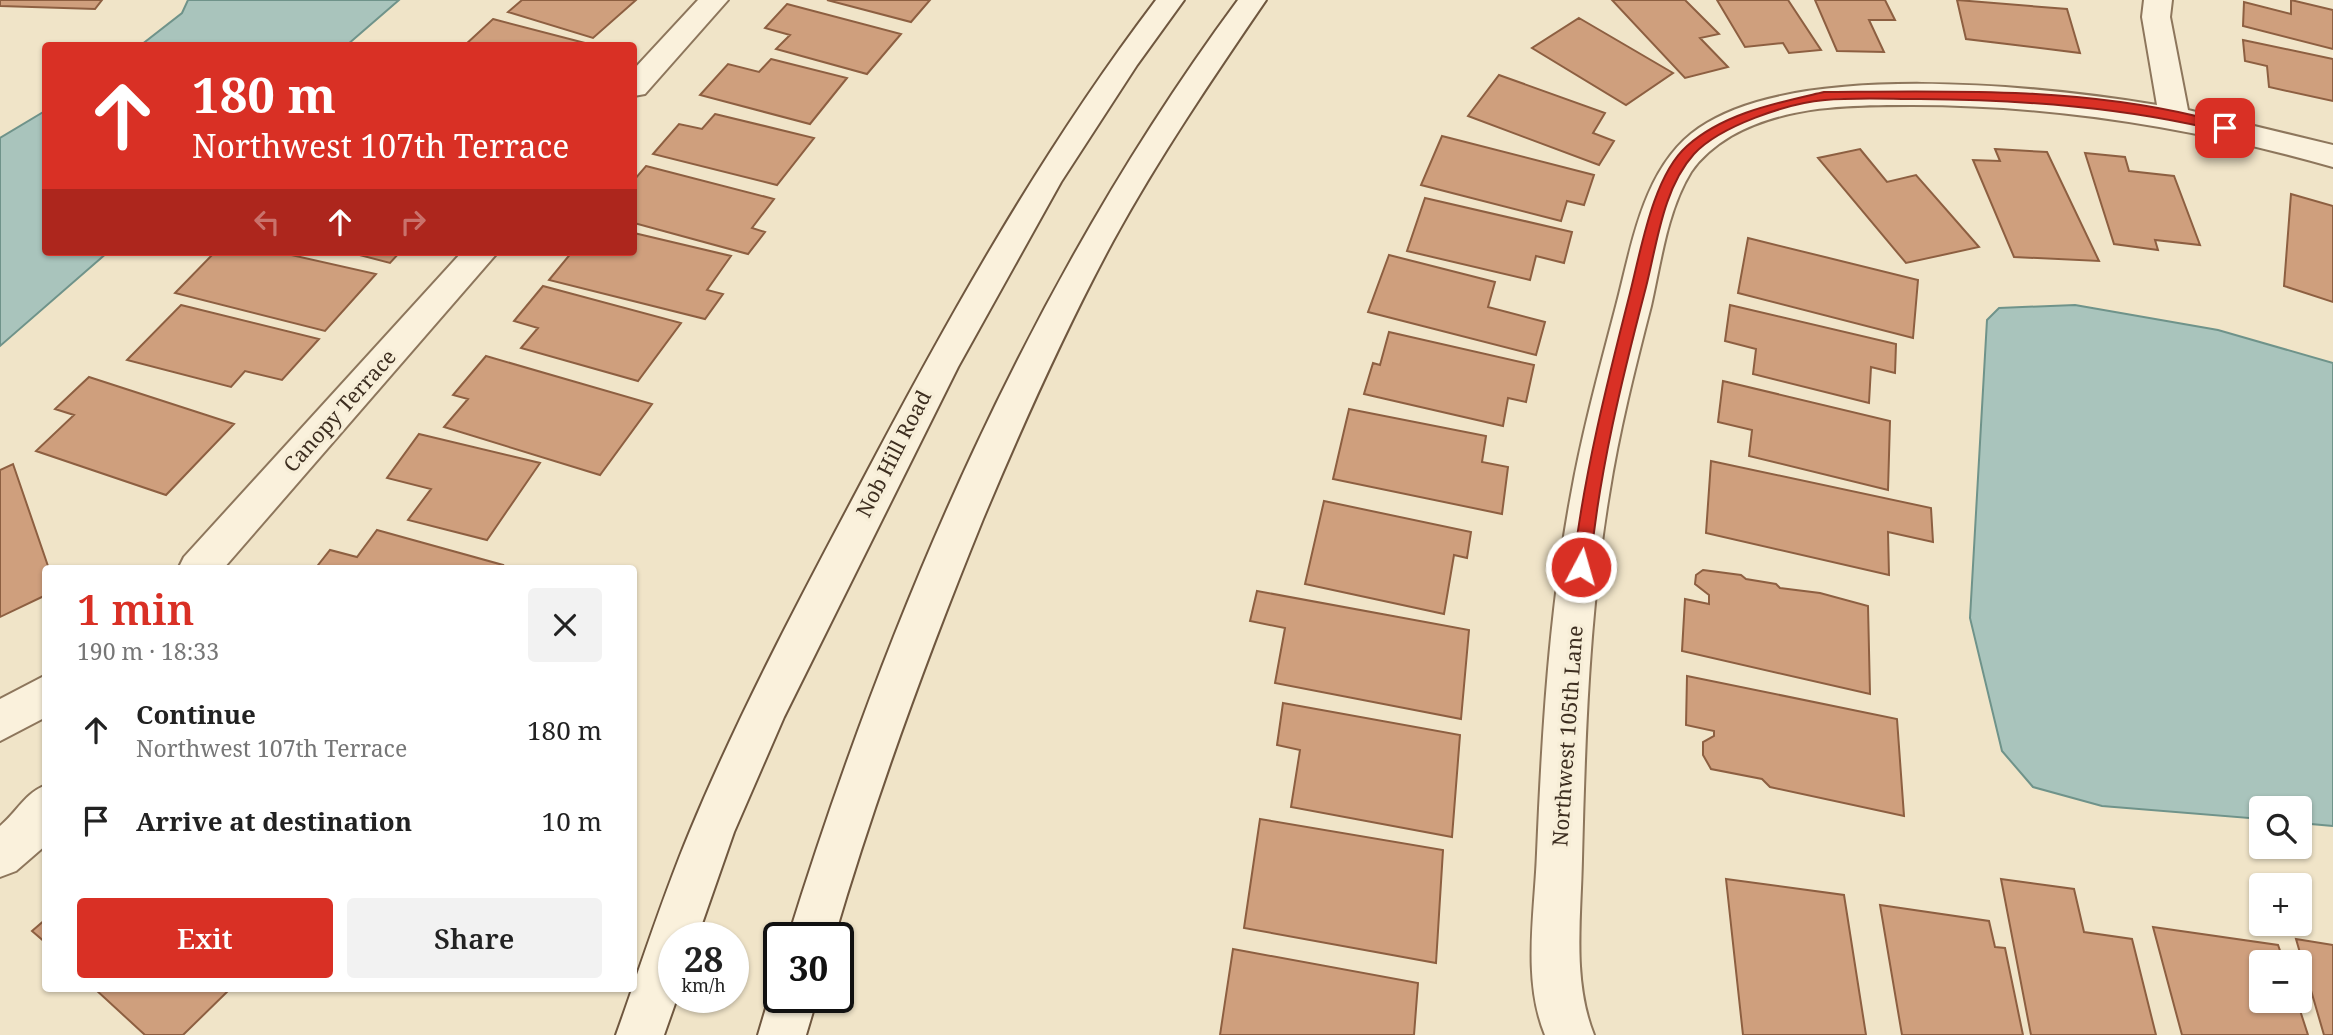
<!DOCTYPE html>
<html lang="en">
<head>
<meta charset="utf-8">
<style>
  :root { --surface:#fff; --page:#f2f2f2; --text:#222; --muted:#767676; --accent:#d93025 }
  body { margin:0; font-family:"Noto Serif",serif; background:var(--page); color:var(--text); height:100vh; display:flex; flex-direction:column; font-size:26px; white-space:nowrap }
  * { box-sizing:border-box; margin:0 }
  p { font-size:23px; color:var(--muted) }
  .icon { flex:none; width:38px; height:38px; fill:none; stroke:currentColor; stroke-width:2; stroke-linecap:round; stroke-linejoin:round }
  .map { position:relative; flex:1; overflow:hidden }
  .side { position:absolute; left:42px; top:565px; width:595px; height:427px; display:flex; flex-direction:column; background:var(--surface); border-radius:7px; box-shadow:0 2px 5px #0004 }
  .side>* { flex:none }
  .banner { position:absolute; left:42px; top:42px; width:595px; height:214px; border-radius:7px; box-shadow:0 2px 5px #0004; background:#d93025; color:#fff; overflow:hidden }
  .controls { position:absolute; left:2249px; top:796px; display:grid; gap:14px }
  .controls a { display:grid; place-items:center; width:63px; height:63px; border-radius:7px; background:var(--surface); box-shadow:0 2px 5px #0004; font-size:35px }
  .speed { position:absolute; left:658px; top:922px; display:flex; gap:14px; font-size:35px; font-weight:700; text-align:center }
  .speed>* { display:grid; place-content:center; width:91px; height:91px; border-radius:50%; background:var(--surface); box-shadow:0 2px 5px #0004; line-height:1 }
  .speed small { font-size:18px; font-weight:400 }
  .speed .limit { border:4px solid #111; border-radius:10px; background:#fff; color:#111 }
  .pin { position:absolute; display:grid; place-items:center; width:60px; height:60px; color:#fff; margin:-30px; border-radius:14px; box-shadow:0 4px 10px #0006 }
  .me { position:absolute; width:77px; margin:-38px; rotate:6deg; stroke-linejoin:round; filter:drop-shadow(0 0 5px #0008) }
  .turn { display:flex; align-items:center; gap:24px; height:147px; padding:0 35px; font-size:32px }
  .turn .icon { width:91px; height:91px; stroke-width:2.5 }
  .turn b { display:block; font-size:49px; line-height:60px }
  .lanes { display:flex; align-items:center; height:66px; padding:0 35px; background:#0003; justify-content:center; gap:35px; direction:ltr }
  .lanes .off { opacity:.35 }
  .round { display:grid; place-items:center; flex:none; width:74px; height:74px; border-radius:7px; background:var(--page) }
  .summary { display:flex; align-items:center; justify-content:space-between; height:119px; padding:0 35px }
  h1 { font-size:42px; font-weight:600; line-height:52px; color:var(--accent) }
  .action { display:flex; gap:14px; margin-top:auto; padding:14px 35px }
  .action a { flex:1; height:80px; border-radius:7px; background:var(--accent); color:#fff; font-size:28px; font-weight:600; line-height:80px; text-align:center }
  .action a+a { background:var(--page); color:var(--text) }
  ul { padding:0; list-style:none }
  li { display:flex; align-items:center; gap:21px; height:91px; padding:0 35px }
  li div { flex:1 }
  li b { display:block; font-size:26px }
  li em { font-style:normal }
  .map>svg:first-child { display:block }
  .water { fill:#a9c4bc; stroke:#6f938a; stroke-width:2 }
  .building { fill:#cf9f7d; stroke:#8d5f41; stroke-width:2 }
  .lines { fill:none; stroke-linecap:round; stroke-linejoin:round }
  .minor-casing { stroke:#8d765c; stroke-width:4 }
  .secondary-casing { stroke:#6f573f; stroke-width:4 }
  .minor { fill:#faf1dc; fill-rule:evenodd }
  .secondary { fill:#faf1dc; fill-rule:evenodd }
  .route { fill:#d93025; stroke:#8d1f18; stroke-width:2 }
  .labels { text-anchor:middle; stroke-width:7; stroke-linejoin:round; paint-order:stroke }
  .street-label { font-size:21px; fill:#3d2e20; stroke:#f7eed8 }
</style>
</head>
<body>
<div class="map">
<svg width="2333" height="1035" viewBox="0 0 2333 1035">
  <rect width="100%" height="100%" fill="#f0e4c8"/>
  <path class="water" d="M 188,0 L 399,0 L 347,45 L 141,45 L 182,13 Z
    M 45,111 L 46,252 L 108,252 L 0,346 L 0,138 Z
    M 2075,305 L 2218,330 L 2333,363 L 2333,826 L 2300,823 L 2300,808 L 2261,808 L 2261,819 L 2102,806 L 2033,787 L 2002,751 L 1970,618 L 1987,320 L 1999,308 Z"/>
  <path class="building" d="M 0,0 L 102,0 L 95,9 L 0,6 Z
    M 522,0 L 636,0 L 593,38 L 508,12 Z
    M 827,0 L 930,0 L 911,22 Z
    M 1612,0 L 1685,0 L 1719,34 L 1700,38 L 1728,67 L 1685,78 Z
    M 1717,0 L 1788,0 L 1821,50 L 1789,53 L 1783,43 L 1745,47 Z
    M 1815,0 L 1885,0 L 1895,20 L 1869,20 L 1884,52 L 1837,51 Z
    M 1957,0 L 2067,9 L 2080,53 L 1966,39 Z
    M 2291,0 L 2333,10 L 2333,49 L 2243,26 L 2244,2 L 2291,14 Z
    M 787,4 L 901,34 L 867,74 L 776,49 L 790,35 L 765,28 Z
    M 1579,18 L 1673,73 L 1626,105 L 1532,48 Z
    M 493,19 L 585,43 L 464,46 Z
    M 2243,40 L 2333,59 L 2333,101 L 2269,87 L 2267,66 L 2245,61 Z
    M 771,59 L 847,78 L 810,124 L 700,95 L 728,64 L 759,72 Z
    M 1499,75 L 1605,113 L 1593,133 L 1614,141 L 1599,165 L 1468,116 Z
    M 715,114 L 814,138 L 777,185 L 653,154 L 679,124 L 702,129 Z
    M 1442,136 L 1594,175 L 1584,205 L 1567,201 L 1561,221 L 1421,185 Z
    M 1860,149 L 1887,182 L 1916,175 L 1979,247 L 1906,263 L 1818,158 Z
    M 1995,149 L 2047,152 L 2099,261 L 2014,257 L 1973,160 L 2000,161 Z
    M 2085,153 L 2125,157 L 2129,171 L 2174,176 L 2200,245 L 2155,240 L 2158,250 L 2114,244 Z
    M 646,166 L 774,199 L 752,228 L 765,232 L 748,254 L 634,223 L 634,180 Z
    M 2291,194 L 2333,206 L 2333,302 L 2284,286 Z
    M 1425,198 L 1572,232 L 1564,263 L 1536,256 L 1530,280 L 1407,251 Z
    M 634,233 L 731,256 L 707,290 L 723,294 L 705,319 L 549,280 L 572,252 L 634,252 Z
    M 1748,238 L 1918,280 L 1913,338 L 1738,293 Z
    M 215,252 L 278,252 L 376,274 L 325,331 L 175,293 Z
    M 348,252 L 400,252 L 390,263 Z
    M 1389,255 L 1495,282 L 1488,307 L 1545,322 L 1536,355 L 1368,312 Z
    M 543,286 L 681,323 L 638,381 L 521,348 L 538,328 L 514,321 Z
    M 181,305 L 319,339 L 282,380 L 245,371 L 231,387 L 127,360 Z
    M 1730,305 L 1896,344 L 1895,373 L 1871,367 L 1869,403 L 1753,374 L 1756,349 L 1725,341 Z
    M 1389,332 L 1534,365 L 1526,402 L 1508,398 L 1503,426 L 1364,394 L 1373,363 L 1380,365 Z
    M 486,356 L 652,404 L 600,475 L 444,427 L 468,399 L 453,395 Z
    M 89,377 L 234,424 L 166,495 L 36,451 L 74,415 L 55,409 Z
    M 1723,381 L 1890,421 L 1888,490 L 1749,456 L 1752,430 L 1718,422 Z
    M 1349,409 L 1486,436 L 1482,462 L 1508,467 L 1502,514 L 1333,479 Z
    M 419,434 L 540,463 L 487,540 L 408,520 L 431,489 L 387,478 Z
    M 1711,461 L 1931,508 L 1933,542 L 1888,532 L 1889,575 L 1706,533 Z
    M 13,464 L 49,569 L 46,569 L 46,595 L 0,617 L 0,470 Z
    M 1324,501 L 1471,532 L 1467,558 L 1454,555 L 1444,614 L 1305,584 Z
    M 377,530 L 503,565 L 501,569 L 315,569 L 330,550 L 357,557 Z
    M 1703,570 L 1741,575 L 1746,579 L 1776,584 L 1780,588 L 1820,593 L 1868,606 L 1870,694 L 1682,651 L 1685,599 L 1709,604 L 1709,595 L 1695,584 L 1696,575 Z
    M 1257,591 L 1469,630 L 1461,719 L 1275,683 L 1285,628 L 1250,621 Z
    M 1687,676 L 1897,719 L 1904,816 L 1770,787 L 1762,779 L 1711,769 L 1703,755 L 1703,742 L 1714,736 L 1714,731 L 1686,725 Z
    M 1283,703 L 1460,735 L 1452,837 L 1291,807 L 1300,750 L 1277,745 Z
    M 1260,819 L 1443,850 L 1436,963 L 1244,928 Z
    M 1726,879 L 1844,895 L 1866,1035 L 1743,1035 Z
    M 2001,879 L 2074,889 L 2084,932 L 2132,939 L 2156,1035 L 2031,1035 Z
    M 1880,905 L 1989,921 L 1995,947 L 2005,948 L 2023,1035 L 1902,1035 Z
    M 46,919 L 46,943 L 32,931 Z
    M 2153,927 L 2278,945 L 2284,962 L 2261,962 L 2261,1001 L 2297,1001 L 2308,1035 L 2182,1035 Z
    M 2296,939 L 2333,945 L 2333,1035 L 2324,1035 Z
    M 1233,949 L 1418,983 L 1414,1035 L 1220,1035 Z
    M 95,989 L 230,989 L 183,1035 L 145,1035 Z"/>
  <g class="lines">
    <defs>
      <path id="minor" d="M 698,0 L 728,0 L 645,94 L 634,96 L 634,69 Z
        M 2144,0 L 2172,0 L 2170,17 L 2188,110 L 2333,145 L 2333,167 C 2195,128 2056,105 1912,105 C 1851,105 1786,105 1731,136 C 1716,145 1701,157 1691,172 C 1667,211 1661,262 1651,306 C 1635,368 1619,431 1609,495 C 1589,615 1585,738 1582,859 C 1581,917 1572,980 1594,1035 L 1545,1035 C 1522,979 1535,912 1537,853 C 1542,734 1549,613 1571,495 C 1582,433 1599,371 1615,310 C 1632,247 1642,167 1699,128 C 1797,60 2042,86 2157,105 L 2142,17 Z
        M 462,252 L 498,252 L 223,569 L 178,569 L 184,557 Z
        M 46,675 L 46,717 L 0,741 L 0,699 Z
        M 46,785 L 46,845 L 16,871 L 0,877 L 0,826 C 17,812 25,793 46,785 Z"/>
      <path id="secondary" d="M 1156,0 L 1184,0 L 1137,65 L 1061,182 L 958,367 L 784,717 L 734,832 L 697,938 L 674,938 L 674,998 L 677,998 L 664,1035 L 616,1035 C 640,968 662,898 690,831 C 739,713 799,600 859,487 C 948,318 1040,153 1156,0 Z
        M 1238,0 L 1266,0 C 1212,79 1159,157 1113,241 C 1064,332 1023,424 983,519 C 927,657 876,795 834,938 L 788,938 C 891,607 1031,280 1238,0 Z
        M 779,980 L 779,998 L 817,998 L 806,1035 L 758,1035 L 769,998 Z"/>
    </defs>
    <use href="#minor" class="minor-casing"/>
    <use href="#secondary" class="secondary-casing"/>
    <use href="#minor" class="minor"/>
    <use href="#secondary" class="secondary"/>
  </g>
  <path class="route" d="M 1824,92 C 1947,91 2075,87 2196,116 C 2207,119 2223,120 2231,128 L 2225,132 C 2125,107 2023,100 1920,99 C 1889,99 1856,97 1825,100 C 1788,103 1720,126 1694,154 C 1663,188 1657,244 1646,287 C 1622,379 1599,472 1590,567 L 1581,574 L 1576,572 L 1573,567 C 1584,474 1607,383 1630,293 C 1641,250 1653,176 1687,146 C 1724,113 1777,103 1824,92 Z"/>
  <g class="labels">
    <g class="street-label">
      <text transform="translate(340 411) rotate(-48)" y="7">Canopy Terrace</text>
      <text transform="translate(894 454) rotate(-63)" y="7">Nob Hill Road</text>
      <text transform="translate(1568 736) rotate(-86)" y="7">Northwest 105th Lane</text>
    </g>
  </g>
</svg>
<div class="controls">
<a><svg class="icon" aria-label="search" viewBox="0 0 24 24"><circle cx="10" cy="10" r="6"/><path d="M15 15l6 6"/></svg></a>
<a>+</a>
<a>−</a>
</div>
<div class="speed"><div>28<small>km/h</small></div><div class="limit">30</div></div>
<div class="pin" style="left:2225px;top:128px;background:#d93025"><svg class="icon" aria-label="arrive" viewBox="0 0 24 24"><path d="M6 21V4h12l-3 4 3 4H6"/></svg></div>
<svg class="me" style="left:1581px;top:567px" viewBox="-20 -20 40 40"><circle r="17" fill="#d93025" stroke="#fff" stroke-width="3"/><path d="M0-11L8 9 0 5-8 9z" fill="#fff"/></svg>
<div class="banner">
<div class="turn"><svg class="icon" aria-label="ahead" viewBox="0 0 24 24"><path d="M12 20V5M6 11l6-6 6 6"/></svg><div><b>180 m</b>Northwest 107th Terrace</div></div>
<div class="lanes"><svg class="icon off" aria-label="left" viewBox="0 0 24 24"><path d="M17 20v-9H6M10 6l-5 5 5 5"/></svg><svg class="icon" aria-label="ahead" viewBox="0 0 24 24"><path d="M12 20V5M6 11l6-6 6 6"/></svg><svg class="icon off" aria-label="right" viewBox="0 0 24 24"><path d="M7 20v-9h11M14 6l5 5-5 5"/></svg></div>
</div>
<section class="side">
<div class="summary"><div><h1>1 min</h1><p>190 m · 18:33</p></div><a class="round"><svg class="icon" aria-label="close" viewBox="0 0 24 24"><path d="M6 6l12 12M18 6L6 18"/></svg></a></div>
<ul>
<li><svg class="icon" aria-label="ahead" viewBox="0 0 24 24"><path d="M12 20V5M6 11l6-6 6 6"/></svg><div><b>Continue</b><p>Northwest 107th Terrace</p></div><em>180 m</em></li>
<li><svg class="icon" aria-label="arrive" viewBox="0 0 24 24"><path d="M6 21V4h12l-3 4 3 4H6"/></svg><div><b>Arrive at destination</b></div><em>10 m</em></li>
</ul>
<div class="action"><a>Exit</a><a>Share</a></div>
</section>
</div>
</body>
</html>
